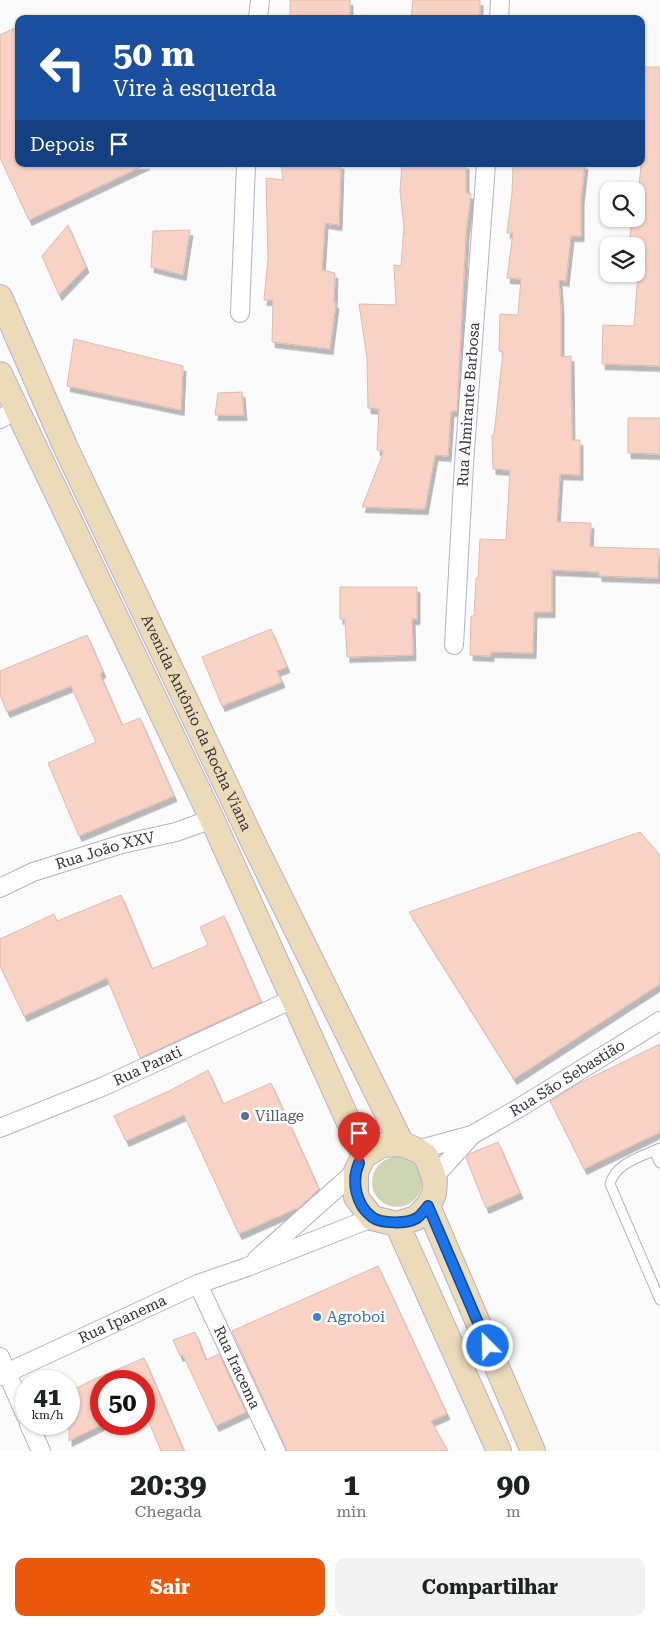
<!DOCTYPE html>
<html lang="pt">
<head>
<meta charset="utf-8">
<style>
  :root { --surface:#fff; --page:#f2f2f2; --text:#202124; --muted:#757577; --accent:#ea580c }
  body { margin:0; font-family:"Roboto Serif",serif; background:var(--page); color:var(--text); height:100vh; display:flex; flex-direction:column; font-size:19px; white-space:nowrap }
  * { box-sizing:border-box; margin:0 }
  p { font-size:16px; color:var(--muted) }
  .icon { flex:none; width:28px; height:28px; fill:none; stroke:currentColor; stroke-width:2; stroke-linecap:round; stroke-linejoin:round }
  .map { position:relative; height:1451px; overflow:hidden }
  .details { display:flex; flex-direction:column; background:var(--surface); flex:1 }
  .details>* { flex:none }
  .banner { position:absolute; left:15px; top:15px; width:630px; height:152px; border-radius:10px; box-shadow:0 1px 4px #0004; background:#1a4fa0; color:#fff; overflow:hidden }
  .tools { position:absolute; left:600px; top:182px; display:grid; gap:10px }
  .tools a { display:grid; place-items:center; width:45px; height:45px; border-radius:10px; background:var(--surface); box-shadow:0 1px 4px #0004; font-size:25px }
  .speed { position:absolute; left:15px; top:1370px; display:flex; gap:10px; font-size:25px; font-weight:700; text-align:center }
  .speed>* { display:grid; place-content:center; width:65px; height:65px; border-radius:50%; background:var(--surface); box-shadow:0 1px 4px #0004; line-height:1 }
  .speed small { font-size:12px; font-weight:400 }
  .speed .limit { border:8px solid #d22; background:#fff; color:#111 }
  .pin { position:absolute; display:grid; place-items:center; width:42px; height:42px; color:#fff; margin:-51px -21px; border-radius:50% 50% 50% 0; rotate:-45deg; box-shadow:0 0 5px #0007 }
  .pin .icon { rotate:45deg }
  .me { position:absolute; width:55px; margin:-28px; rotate:337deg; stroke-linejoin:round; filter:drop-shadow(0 0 4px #0008) }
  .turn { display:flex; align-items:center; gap:18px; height:105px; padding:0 15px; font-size:22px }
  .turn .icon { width:65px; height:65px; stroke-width:2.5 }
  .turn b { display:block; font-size:35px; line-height:42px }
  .then { display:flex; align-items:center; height:48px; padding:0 15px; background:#0003; gap:10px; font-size:19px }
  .eta { display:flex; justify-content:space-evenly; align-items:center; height:85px; text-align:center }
  .eta b { font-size:30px; font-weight:700; line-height:35px }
  .button { display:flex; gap:10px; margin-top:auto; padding:10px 15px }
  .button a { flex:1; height:58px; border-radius:10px; background:var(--accent); color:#fff; font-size:20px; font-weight:700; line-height:58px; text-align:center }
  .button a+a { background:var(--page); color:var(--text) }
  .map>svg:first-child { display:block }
  .green { fill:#ced5b3 }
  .building { fill:#f8d2c5; stroke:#debbb0; filter:url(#shadow) }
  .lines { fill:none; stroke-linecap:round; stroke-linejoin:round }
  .service-casing { stroke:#b4b0ce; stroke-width:11 }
  .minor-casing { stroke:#b4b0ce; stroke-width:20 }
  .secondary-casing { stroke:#b4b0ce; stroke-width:26 }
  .service { stroke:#fff; stroke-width:9 }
  .minor { stroke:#fff; stroke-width:18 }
  .secondary { stroke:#ecdbb9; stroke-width:24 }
  .route-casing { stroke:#114b97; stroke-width:12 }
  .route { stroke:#1a73e8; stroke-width:9 }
  .service-dot { fill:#5c6f8a; stroke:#fff; stroke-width:2 }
  .shop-dot { fill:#3f7fe0; stroke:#fff; stroke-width:2 }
  .labels { text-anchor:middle; stroke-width:5; stroke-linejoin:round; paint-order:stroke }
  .street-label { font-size:15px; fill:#33313d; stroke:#fff }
  .service-label { font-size:15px; fill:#4e5e75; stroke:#fff; text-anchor:start }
  .shop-label { font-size:15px; fill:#366cbe; stroke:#fff; text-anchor:start }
</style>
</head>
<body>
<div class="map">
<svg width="660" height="1451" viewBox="0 0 660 1451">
  <defs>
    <filter id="shadow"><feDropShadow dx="3" dy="5.5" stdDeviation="0" flood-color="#0004"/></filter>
  </defs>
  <rect width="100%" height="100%" fill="#fafafa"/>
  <path class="green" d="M372 1182a25 25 0 1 1 50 0a25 25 0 1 1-50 0Z"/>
  <path class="building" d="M 290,0 L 350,0 L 350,19 L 290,19 Z
    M 413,0 L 480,0 L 480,19 L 411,19 Z
    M 19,26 L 19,164 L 147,164 L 29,220 L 0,158 L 0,35 Z
    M 641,67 L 660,67 L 660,366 L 602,364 L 603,325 L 634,326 L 639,260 L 636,260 L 636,246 L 629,246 L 632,219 L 636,219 L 636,191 L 634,191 L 634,188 L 639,188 L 641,164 Z
    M 281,164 L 341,164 L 339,225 L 325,223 L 322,270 L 335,273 L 334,303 L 336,303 L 330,349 L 272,342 L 273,300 L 264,300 L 268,258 L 266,178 L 283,180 Z
    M 402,164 L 466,164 L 466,193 L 471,194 L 466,233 L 457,411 L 451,411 L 448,456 L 435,455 L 425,509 L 362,507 L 384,451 L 377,450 L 379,409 L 368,408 L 367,358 L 359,304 L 396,305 L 394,265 L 401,266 L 404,226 L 400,191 Z
    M 513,164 L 585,164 L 581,199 L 581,236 L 571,236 L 566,281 L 559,280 L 561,310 L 561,357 L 571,356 L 572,440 L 580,440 L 580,475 L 560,474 L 557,522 L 591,523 L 590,547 L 659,549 L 658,578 L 599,576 L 599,572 L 552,570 L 552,612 L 534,612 L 533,653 L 491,652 L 491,656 L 470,655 L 471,616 L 474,616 L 476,578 L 478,578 L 480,539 L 506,540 L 510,470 L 493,469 L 492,435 L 494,435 L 503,352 L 499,351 L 500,314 L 518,315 L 521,279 L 507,278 L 513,233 L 507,233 L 512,193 Z
    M 68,225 L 86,267 L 59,295 L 42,256 Z
    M 190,230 L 183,275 L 151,267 L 153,231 Z
    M 74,339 L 183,366 L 181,410 L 67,386 Z
    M 242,392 L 244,415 L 215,415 L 218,393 Z
    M 628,418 L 660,418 L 660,454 L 628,453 Z
    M 340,587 L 417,587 L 417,619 L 412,619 L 413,655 L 347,657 L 345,619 L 340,619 Z
    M 271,629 L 287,667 L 277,671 L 282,682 L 222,706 L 202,657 Z
    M 87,635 L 103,672 L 100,674 L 122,725 L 140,718 L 174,796 L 79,836 L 48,763 L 96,742 L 71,686 L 7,712 L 0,695 L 0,671 Z
    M 640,832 L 660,855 L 660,984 L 514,1079 L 409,912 Z
    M 121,895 L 152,969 L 208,945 L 200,927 L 224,916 L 261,1002 L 140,1058 L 107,978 L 24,1016 L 0,966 L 0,939 L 54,914 L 57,921 Z
    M 660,1044 L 660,1132 L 584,1169 L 550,1101 L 580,1083 Z
    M 208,1070 L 223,1104 L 271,1083 L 319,1189 L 300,1207 L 239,1234 L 184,1115 L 126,1141 L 114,1116 L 171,1090 Z
    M 498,1142 L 520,1193 L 486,1208 L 466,1158 L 469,1154 Z
    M 378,1266 L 447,1414 L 431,1421 L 448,1451 L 287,1451 L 232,1331 Z
    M 195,1332 L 206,1360 L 219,1354 L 246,1412 L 216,1426 L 183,1355 L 180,1356 L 173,1340 Z
    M 144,1358 L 184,1451 L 161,1451 L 144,1411 L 144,1381 L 101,1381 L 101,1425 L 69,1441 L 69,1392 L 90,1381 Z"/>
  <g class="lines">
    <defs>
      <path id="service" d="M 660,1148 C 643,1156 615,1163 610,1184 L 660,1300
        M 654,1151 L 660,1163"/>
      <g id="minor">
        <path d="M 258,19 L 260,0"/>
        <path d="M 499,19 L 500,0"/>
        <path d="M 240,313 L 246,164"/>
        <path d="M 0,419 L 16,409"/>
        <path id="s1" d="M 454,645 L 464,464 L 486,164"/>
        <path id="s2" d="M 0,888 L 33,872 L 122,844 L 176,832 L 212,819"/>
        <path id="s3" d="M 0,1128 L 102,1087 L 293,999"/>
        <path id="s4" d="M 417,1150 L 472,1135 L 519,1108 L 660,1021"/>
        <path d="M 434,1177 L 472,1135"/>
        <path d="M 257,1259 L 356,1171"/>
        <path id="s5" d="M 198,1284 L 276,1451"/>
        <path d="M 0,1357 L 26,1416"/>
        <path id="s6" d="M 0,1376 L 198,1284 L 247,1267 L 372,1218"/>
        <path d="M 29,1424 L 41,1451"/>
      </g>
      <g id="secondary">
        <path id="s7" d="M 0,297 L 65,446 L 254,844 L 402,1144"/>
        <path d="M 0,374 L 212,819 L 364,1156"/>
        <path d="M 402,1144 L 417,1150 L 426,1156 L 435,1181 L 434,1194 L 428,1206 L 416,1218 L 397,1224 L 372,1218 L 356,1197 L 356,1171 L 364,1156 L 382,1145 Z"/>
        <path d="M 428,1206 L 533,1451"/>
        <path d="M 397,1224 L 499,1451"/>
      </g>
    </defs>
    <use href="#service" class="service-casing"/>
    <use href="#minor" class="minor-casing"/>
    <use href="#secondary" class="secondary-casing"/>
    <use href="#service" class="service"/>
    <use href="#minor" class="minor"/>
    <use href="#secondary" class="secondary"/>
  </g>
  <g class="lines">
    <defs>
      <path id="route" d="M 359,1163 C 351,1181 356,1205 372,1217 C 381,1224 407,1224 417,1218 C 421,1215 425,1210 428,1206 L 488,1346"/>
    </defs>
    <use href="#route" class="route-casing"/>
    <use href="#route" class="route"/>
  </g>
  <circle class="service-dot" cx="245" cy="1116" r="5"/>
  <circle class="shop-dot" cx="317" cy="1317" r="5"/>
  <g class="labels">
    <g class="street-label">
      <text dy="5" stroke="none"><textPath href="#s1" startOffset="241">Rua Almirante Barbosa</textPath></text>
      <text dy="5" stroke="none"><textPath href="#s7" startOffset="469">Avenida Antônio da Rocha Viana</textPath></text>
      <text dy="5" stroke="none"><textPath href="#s2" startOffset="112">Rua João XXV</textPath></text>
      <text dy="5" stroke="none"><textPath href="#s3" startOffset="160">Rua Parati</textPath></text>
      <text dy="5" stroke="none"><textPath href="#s4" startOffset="168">Rua São Sebastião</textPath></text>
      <text dy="5" stroke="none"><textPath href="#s6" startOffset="135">Rua Ipanema</textPath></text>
      <text dy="5" stroke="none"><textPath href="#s5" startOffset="92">Rua Iracema</textPath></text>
    </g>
    <g class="service-label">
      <text x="255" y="1121">Village</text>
    </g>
    <g class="shop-label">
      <text x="327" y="1322">Agroboi</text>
    </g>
  </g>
</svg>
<div class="tools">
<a><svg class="icon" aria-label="search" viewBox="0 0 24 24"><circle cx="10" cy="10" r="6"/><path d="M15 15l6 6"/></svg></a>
<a><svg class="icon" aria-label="layers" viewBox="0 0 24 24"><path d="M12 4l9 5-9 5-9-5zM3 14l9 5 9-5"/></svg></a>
</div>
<div class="speed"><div>41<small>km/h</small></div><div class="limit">50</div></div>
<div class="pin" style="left:359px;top:1163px;background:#d93025"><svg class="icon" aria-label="arrive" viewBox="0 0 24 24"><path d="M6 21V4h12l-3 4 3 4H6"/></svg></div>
<svg class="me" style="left:488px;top:1346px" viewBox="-20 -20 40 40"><circle r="17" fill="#1a73e8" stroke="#fff" stroke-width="3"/><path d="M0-11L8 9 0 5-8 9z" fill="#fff"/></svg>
<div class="banner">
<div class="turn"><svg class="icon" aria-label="left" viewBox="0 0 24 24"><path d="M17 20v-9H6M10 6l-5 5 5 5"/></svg><div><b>50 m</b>Vire à esquerda</div></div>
<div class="then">Depois<svg class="icon" aria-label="arrive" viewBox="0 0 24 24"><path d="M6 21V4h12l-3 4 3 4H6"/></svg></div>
</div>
</div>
<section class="details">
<div class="eta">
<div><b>20:39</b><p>Chegada</p></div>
<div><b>1</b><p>min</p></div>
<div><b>90</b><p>m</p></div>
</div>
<div class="button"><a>Sair</a><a>Compartilhar</a></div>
</section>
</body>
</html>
